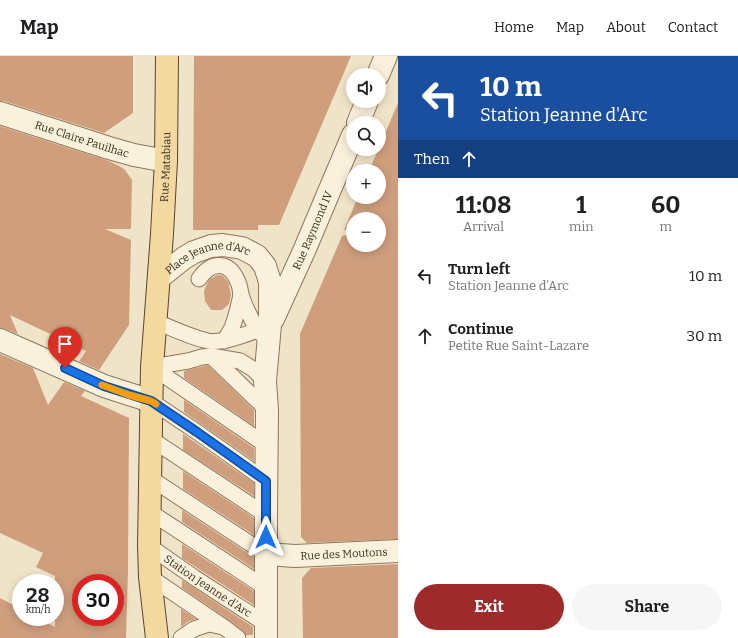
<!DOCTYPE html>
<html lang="en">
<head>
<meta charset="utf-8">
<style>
  :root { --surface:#fff; --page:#f6f6f6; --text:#202124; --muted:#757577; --line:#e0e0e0; --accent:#9e2a2b }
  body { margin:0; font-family:Bitter,serif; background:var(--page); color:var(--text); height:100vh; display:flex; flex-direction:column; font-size:15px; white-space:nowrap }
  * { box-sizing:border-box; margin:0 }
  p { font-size:13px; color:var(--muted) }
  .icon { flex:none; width:22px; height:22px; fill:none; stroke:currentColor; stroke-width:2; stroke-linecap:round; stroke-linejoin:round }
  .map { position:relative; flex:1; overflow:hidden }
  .details { display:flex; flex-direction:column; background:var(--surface); width:340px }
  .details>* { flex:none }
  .banner { background:#1a4fa0; color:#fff; overflow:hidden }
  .buttons { position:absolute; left:346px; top:12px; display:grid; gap:8px }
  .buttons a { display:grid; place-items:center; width:40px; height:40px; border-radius:50%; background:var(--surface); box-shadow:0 2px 10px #0003; font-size:20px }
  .speed { position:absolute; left:12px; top:518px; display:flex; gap:8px; font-size:20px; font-weight:700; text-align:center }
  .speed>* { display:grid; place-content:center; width:52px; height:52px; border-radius:50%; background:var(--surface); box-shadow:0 2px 10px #0003; line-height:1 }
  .speed small { font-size:10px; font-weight:400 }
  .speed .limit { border:6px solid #d22; background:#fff; color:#111 }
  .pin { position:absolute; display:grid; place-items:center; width:34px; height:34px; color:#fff; margin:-41px -17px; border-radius:50% 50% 50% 0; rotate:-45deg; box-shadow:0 0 4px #0007 }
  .pin .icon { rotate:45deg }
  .me { position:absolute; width:44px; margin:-22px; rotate:0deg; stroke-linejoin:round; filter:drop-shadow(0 0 3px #0008) }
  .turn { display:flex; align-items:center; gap:14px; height:84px; padding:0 16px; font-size:18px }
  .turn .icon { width:52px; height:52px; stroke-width:2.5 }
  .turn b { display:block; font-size:28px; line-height:34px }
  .then { display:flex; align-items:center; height:38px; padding:0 16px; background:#0003; gap:8px; font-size:15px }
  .eta { display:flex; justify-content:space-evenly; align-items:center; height:68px; text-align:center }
  .eta b { font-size:24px; font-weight:700; line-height:28px }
  .action { display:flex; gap:8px; margin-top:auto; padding:8px 16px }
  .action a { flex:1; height:46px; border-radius:24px; background:var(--accent); color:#fff; font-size:16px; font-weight:700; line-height:46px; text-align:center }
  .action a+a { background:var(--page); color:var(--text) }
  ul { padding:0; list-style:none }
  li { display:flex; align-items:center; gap:12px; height:60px; padding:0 16px }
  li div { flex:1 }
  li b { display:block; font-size:15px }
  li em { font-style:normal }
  header { display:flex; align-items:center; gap:24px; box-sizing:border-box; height:56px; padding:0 20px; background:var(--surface); border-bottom:1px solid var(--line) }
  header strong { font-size:19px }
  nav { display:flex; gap:22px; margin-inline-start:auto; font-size:14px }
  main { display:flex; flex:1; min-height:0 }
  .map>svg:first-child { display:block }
  .building { fill:#cf9f7d; fill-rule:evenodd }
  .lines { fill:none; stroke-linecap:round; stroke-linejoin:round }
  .service-casing { stroke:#8d765c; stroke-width:17 }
  .minor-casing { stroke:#8d765c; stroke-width:24 }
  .primary-casing { stroke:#5b4430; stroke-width:24 }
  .service { stroke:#faf1dc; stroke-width:15 }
  .minor { stroke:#faf1dc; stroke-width:22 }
  .primary { stroke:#f3d9a0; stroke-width:22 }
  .route-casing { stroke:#114b97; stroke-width:10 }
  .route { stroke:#1a73e8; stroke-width:7 }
  .slow { stroke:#f59e0b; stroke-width:7 }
  .labels { text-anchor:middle; stroke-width:3.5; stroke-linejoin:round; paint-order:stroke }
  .street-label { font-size:11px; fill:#3d2e20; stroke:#f7eed8 }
</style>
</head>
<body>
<header>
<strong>Map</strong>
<nav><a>Home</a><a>Map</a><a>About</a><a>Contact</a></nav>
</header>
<main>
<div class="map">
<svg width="398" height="582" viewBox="0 0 398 582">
  <rect width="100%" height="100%" fill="#f0e4c8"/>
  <path class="building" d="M 0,0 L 133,0 L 133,57 L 104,77 L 4,45 L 0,45 Z
    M 194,0 L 351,0 L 279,169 L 258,169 L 258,174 L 193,174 Z
    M 398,47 L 398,483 L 307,487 L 301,481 L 300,278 L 342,180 L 353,177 L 353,189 L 379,189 L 379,163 L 353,163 L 353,174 L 344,174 L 358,141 L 379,141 L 379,115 L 369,115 Z
    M 0,70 L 109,105 L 121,111 L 125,114 L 132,124 L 131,173 L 105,173 L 131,184 L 129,269 L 99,314 L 79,305 L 86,295 L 10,259 L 18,278 L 5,273 L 0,272 Z
    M 217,219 L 221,219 L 224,221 L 228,226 L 229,229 L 231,239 L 229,248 L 222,254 L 211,254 L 205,245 L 204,235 L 207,228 L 210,223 Z
    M 0,298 L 33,312 L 48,349 L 64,326 L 85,335 L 81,340 L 129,362 L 128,515 L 126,582 L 0,582 L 0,542 L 21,553 L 21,561 L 36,561 L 55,571 L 55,520 L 36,511 L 43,497 L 0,477 ZM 81,527 L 115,527 L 115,561 L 81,561 Z
    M 208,309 L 254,354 L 254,370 L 184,322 L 184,315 Z
    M 184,344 L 254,392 L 254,405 L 184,356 Z
    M 183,378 L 254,427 L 254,440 L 183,394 Z
    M 183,415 L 254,462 L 254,479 L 183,433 Z
    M 182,454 L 254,501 L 254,513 L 182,466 Z
    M 182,488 L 254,535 L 254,549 L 182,502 Z
    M 398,508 L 398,582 L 303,582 L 302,522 L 311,512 Z
    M 182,524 L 253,571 L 253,579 L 246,579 L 243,575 L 230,565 L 182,532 Z
    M 181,553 L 196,563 L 189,565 L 181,571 Z"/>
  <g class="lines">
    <defs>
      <g id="service">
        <path d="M 199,223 C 211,205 229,204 238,226 C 240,230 240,234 241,238 C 243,247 248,256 252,264 C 256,272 263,279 268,286"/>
        <path d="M 155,265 C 171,272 190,281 208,285 C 224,288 252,276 268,270"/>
        <path d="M 224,285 L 232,272 L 237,256 L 241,239"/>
        <path d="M 211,300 L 267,354"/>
        <path d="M 152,311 L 266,389"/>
        <path d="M 152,311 L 188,305 L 202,301 L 211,300 L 240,305 L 253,313 L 265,325"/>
        <path d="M 151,345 L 197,376 L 241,407 L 266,425"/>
        <path d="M 151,383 L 266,459"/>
        <path d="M 150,422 L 266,498"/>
        <path d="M 150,456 L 266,532"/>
        <path id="s1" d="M 149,490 L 195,522 L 266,568"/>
        <path d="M 150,521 L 225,572 L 238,582"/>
        <path d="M 181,582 L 194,573 L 209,568 L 223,571"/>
      </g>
      <g id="minor">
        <path d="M 378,19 L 386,0"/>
        <path id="s2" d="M 0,57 L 109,92 L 134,99 L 166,105"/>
        <path d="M 358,67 L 367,45"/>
        <path id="s3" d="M 159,222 L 184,202 L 194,196 L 211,190 L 223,189 L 242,192 L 257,200 L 265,210 L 270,226 L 270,269 L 265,325 L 267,354 L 266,459 L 266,582"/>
        <path id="s4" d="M 273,263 L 304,195 L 353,79"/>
        <path d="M 0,284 L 104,330 L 151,345"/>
        <path id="s5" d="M 266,498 L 295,500 L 398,495"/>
      </g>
      <g id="primary">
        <path id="s6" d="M 157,582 L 150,521 L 149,490 L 152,311 L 162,178 L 166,105 L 167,0"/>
      </g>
    </defs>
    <use href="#service" class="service-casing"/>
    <use href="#minor" class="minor-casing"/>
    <use href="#primary" class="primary-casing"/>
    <use href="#service" class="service"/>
    <use href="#minor" class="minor"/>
    <use href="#primary" class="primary"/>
  </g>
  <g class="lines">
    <defs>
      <path id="route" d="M 65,312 L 104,330 L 151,345 L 197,376 L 266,425 L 266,481"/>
    </defs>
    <use href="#route" class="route-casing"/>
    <use href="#route" class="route"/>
    <path class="slow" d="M 102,329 L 129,339 L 151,345 L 156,348"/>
  </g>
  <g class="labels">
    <g class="street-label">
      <text dy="4" stroke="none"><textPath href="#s2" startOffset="86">Rue Claire Pauilhac</textPath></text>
      <text dy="4" stroke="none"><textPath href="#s6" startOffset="472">Rue Matabiau</textPath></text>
      <text dy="4" stroke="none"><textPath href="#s4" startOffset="97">Rue Raymond IV</textPath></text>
      <text dy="4" stroke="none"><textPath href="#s3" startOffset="56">Place Jeanne d'Arc</textPath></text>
      <text dy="4" stroke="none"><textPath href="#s5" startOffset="78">Rue des Moutons</textPath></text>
      <text dy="4" stroke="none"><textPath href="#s1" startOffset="71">Station Jeanne d'Arc</textPath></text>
    </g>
  </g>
</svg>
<div class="buttons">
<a><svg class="icon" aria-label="sound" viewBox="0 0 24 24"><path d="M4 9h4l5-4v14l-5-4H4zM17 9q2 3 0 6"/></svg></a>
<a><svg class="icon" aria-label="search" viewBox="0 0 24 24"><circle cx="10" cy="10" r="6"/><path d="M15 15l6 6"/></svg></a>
<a>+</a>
<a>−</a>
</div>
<div class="speed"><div>28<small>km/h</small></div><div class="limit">30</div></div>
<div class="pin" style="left:65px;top:312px;background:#d93025"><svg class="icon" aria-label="arrive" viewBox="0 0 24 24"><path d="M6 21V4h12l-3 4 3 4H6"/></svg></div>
<svg class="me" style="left:266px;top:481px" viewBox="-20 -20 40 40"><path d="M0-17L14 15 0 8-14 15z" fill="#1a73e8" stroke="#fff" stroke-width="4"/></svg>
</div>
<section class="details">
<div class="banner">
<div class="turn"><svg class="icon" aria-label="left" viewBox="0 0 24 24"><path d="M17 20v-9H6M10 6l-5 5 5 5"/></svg><div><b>10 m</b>Station Jeanne d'Arc</div></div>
<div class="then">Then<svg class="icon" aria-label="ahead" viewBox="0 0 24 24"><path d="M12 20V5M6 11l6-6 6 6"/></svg></div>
</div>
<div class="eta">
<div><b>11:08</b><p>Arrival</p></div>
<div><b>1</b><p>min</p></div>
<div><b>60</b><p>m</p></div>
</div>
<ul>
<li><svg class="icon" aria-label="left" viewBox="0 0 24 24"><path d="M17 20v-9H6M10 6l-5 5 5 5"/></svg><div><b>Turn left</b><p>Station Jeanne d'Arc</p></div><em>10 m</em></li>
<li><svg class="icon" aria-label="ahead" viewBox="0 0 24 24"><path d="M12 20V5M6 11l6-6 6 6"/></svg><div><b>Continue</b><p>Petite Rue Saint-Lazare</p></div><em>30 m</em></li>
</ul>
<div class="action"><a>Exit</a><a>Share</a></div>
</section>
</main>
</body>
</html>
